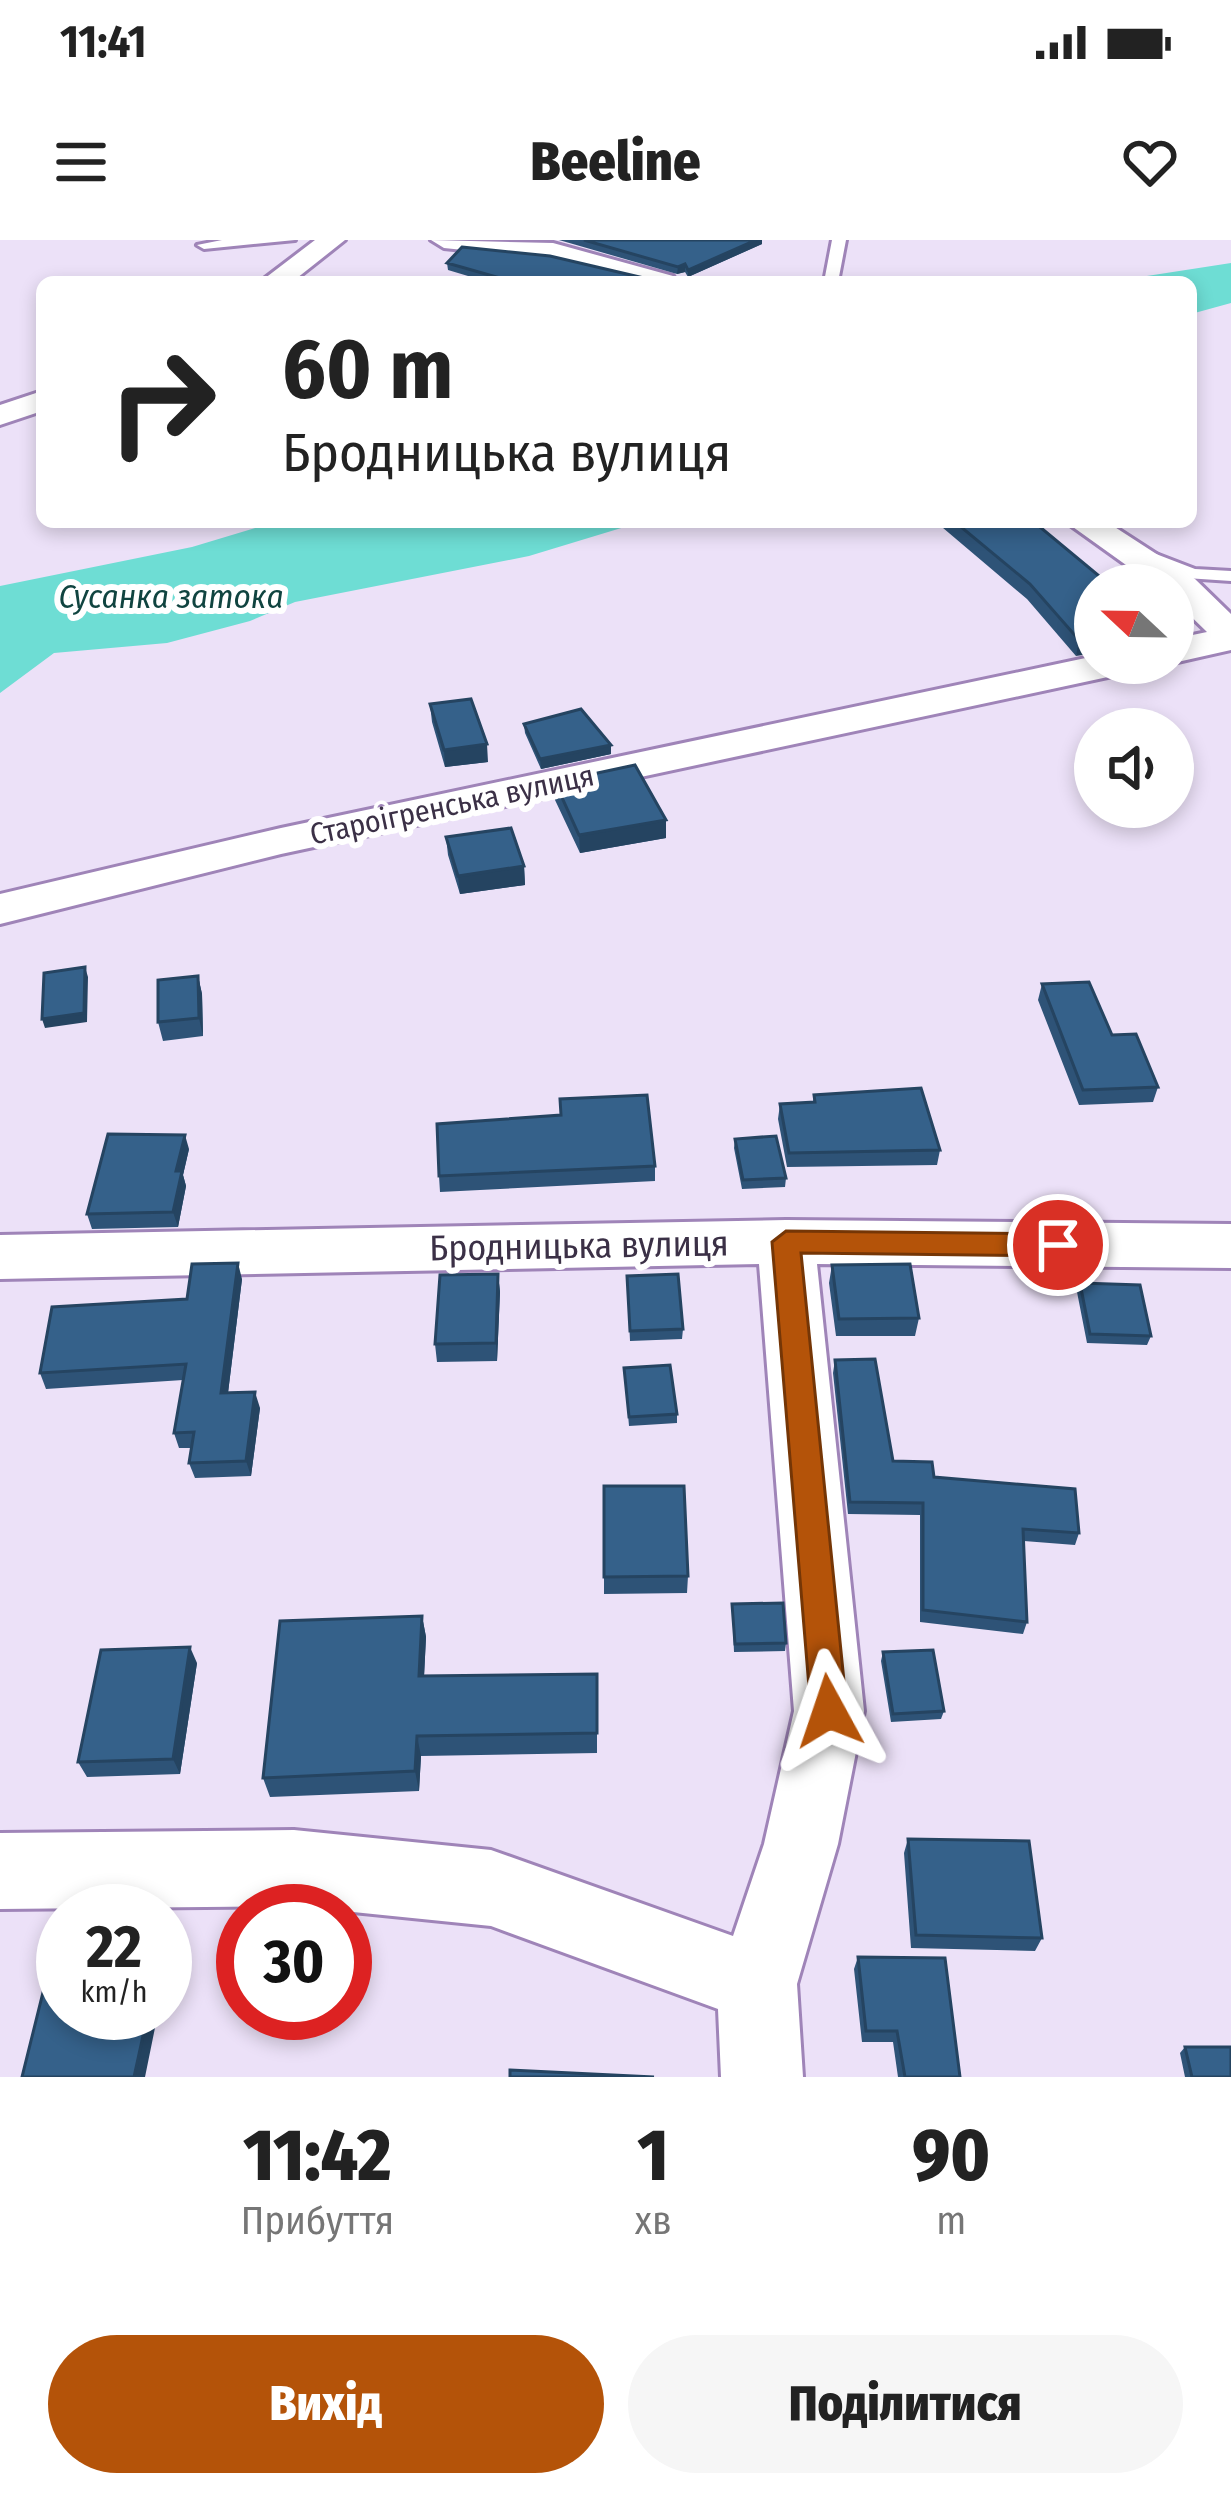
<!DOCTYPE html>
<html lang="uk">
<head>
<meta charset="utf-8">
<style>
  :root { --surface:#fff; --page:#f6f6f6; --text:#222; --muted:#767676; --accent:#b45309 }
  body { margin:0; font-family:"Fira Sans Condensed",sans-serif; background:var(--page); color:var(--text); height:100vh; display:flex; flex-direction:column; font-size:45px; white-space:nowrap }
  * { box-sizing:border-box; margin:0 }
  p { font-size:39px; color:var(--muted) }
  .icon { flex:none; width:66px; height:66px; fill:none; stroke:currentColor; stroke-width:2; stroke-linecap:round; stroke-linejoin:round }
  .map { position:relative; height:1837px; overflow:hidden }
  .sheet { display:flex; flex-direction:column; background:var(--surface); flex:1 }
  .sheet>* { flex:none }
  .guide { position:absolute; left:36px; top:36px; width:1161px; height:252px; border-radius:18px; box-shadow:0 6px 18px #0003; background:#fff; color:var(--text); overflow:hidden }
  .needle { width:78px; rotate:292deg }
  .fabs { position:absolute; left:1074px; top:324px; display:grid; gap:24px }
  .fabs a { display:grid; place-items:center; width:120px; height:120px; border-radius:50%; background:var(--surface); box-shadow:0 6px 18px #0003; font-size:60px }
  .speed { position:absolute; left:36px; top:1644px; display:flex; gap:24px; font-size:60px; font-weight:700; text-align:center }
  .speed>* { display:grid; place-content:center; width:156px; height:156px; border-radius:50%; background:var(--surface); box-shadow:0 6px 18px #0003; line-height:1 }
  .speed small { font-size:30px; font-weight:400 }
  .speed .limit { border:18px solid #d22; background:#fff; color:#111 }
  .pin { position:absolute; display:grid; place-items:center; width:102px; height:102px; color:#fff; margin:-51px; border:6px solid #fff; border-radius:50%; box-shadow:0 3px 12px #0007 }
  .me { position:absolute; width:132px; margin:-66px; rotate:355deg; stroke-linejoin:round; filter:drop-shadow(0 0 9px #0008) }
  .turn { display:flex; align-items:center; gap:42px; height:252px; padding:0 48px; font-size:54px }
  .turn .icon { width:156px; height:156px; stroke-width:2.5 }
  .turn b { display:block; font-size:84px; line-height:102px }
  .eta { display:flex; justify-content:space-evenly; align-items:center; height:204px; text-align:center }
  .eta b { font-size:72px; font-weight:800; line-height:84px }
  .action { display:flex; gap:24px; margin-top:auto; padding:24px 48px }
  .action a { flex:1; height:138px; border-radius:72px; background:var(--accent); color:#fff; font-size:48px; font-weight:800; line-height:138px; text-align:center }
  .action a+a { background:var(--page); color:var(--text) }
  .status { display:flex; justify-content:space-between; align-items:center; height:84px; padding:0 60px; background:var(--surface); direction:ltr }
  .status svg { height:33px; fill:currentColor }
  header { display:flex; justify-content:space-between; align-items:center; height:156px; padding:0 48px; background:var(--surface); font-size:54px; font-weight:800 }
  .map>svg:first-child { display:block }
  .water { fill:#6eddd4 }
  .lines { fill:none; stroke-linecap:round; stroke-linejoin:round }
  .service-casing { stroke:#9f84b8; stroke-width:6 }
  .minor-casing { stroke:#9f84b8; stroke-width:6 }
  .service { fill:#fff; fill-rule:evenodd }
  .minor { fill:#fff; fill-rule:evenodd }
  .wall { fill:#2e5377 }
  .shaded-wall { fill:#254461 }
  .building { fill:#35618a; stroke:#254461; stroke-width:3 }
  .route { fill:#b45309; stroke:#753606; stroke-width:3 }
  .labels { text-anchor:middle; stroke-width:12; stroke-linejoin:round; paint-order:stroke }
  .far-street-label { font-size:30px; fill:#3b3046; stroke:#fff }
  .far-water-label { font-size:33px; font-style:italic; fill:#104440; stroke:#fff }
  .street-label { font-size:36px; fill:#3b3046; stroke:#fff }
</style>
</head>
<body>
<div class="status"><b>11:41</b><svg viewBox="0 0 49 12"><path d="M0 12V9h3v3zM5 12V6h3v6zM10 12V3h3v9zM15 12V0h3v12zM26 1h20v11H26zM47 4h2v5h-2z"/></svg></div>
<header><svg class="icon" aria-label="menu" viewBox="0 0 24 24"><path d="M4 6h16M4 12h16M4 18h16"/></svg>Beeline<svg class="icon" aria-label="heart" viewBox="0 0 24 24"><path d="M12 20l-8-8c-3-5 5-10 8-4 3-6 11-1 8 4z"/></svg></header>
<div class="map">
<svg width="1231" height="1837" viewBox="0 0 1231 1837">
  <rect width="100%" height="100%" fill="#ece1f8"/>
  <path class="water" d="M 1231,23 L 1231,63 L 1191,74 L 1191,42 L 1108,42 Z
    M 275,282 L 641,282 L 529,316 L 295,362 L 250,381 L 167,403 L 54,413 L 0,453 L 0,346 L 192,307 Z"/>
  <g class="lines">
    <defs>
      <path id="service" d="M 222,0 L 295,0 L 204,9 L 197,5 Z
        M 832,0 L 846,0 L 838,42 L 824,42 Z
        M 1143,309 L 1195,329 L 1231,331 L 1231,341 L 1186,338 L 1137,318 L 1134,314 Z"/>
      <path id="minor" d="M 315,0 L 345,0 L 292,42 L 260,42 Z
        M 431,0 L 553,3 L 673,36 L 677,42 L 633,42 L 551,19 L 444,8 Z
        M 42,151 L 42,171 L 0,185 L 0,165 Z
        M 1066,282 L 1107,282 L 1195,339 L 1231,374 L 1231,410 L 1173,423 L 1173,399 L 1207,392 L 1173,359 L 1173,345 L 1154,345 Z
        M 1095,416 L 1095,423 L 1136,423 L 1131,431 L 1117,435 L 281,614 L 0,684 L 0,654 L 281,588 Z
        M 786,980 L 1231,984 L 1231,1028 L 817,1024 L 864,1471 L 838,1604 L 797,1744 L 803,1837 L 721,1837 L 718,1769 L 491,1686 L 294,1666 L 0,1669 L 0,1593 L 294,1590 L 491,1610 L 733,1696 L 764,1604 L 794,1471 L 759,1024 L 0,1039 L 0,995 Z"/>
    </defs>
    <use href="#service" class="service-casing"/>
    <use href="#minor" class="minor-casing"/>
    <use href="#service" class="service"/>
    <use href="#minor" class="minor"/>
  </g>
  <path class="wall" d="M 559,0 L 762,0 L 762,4 L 688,37 L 685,32 L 677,34 Z
    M 447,23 L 648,39 L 648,42 L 488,42 L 448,30 Z
    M 936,282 L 1034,282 L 1110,345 L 1076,416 L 1027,359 Z
    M 430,464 L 488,522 L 445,527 L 432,482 Z
    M 524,484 L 611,505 L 611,514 L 541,529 L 525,493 Z
    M 555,542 L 666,598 L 580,613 L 555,560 Z
    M 446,597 L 524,626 L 525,645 L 460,654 L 448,615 Z
    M 198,736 L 202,754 L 203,796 L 163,801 L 158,782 Z
    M 1042,744 L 1112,795 L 1158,847 L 1153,862 L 1079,865 L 1038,760 Z
    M 814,855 L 940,910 L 937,925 L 787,927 L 778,879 L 780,864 L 813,863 Z
    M 561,876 L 655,926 L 655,941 L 440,952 L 439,936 Z
    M 735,899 L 786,938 L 785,947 L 742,949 L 734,908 Z
    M 189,909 L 183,935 L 186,946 L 178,987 L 92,989 L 87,974 Z
    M 832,1025 L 919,1078 L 915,1096 L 836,1096 L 829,1043 Z
    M 498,1034 L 500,1052 L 497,1121 L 437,1122 L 435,1104 Z
    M 627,1036 L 683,1089 L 682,1099 L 630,1101 Z
    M 242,1039 L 228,1153 L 260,1168 L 251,1236 L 195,1238 L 189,1223 L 192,1208 L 179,1208 L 174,1193 L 183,1140 L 46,1149 L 40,1133 L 187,1059 Z
    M 1080,1043 L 1151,1096 L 1147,1105 L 1087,1103 L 1077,1052 Z
    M 835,1120 L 893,1221 L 1079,1293 L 1075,1305 L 1024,1301 L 1027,1382 L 1023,1394 L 920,1382 L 920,1275 L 848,1274 L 833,1133 Z
    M 624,1128 L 677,1174 L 677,1183 L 629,1186 Z
    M 604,1246 L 688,1336 L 687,1353 L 604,1354 Z
    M 732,1364 L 786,1403 L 785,1411 L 734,1412 Z
    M 422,1376 L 426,1397 L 424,1436 L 597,1434 L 597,1513 L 421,1516 L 419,1551 L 270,1557 L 263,1538 Z
    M 883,1412 L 944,1471 L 941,1479 L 891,1482 L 881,1421 Z
    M 197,1423 L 180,1534 L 87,1537 L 78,1522 Z
    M 908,1599 L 1042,1698 L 1035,1711 L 911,1708 L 904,1613 Z
    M 858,1717 L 960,1837 L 898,1837 L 893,1802 L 862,1802 L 854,1729 Z
    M 1185,1807 L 1231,1837 L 1185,1837 L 1180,1813 Z"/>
  <path class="shaded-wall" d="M 756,0 L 762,0 L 762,4 L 688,37 L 688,30 Z
    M 685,24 L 685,32 L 677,34 L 678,27 Z
    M 1095,398 L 1095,413 L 1076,416 L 1079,400 Z
    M 487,504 L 488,522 L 445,527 L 444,510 Z
    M 611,505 L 611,514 L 541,529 L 540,519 Z
    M 666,580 L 666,598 L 580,613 L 579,595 Z
    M 524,626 L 525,645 L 460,654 L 458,636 Z
    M 85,727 L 88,737 L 87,782 L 45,788 L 42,779 Z
    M 198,736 L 202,754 L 203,796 L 199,778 Z
    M 185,895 L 189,909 L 183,935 L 186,946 L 178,987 L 173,972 L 176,931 Z
    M 238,1023 L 242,1039 L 226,1169 L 221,1153 Z
    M 498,1034 L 500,1052 L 497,1121 L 496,1103 Z
    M 255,1152 L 260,1168 L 251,1236 L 246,1221 Z
    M 422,1376 L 426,1397 L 423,1457 L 419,1436 Z
    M 190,1407 L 197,1423 L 180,1534 L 173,1519 Z
    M 417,1496 L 421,1516 L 419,1551 L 415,1531 Z
    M 165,1715 L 169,1721 L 165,1741 Z
    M 148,1773 L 158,1773 L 145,1837 L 134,1837 Z"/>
  <path class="building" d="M 584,0 L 756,0 L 688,30 L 685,24 L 678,27 Z
    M 462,7 L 550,16 L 648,39 L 641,42 L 514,42 L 447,23 Z
    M 955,282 L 1034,282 L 1110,345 L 1095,345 L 1095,398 L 1079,400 L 1030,344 Z
    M 471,459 L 487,504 L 444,510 L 430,464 Z
    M 581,469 L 611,505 L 540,519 L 524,484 Z
    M 635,525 L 666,580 L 579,595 L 555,542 Z
    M 511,588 L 524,626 L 458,636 L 446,597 Z
    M 85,727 L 84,773 L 42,779 L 44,733 Z
    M 198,736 L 199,778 L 158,782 L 158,740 Z
    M 1089,742 L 1112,795 L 1136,794 L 1158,847 L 1083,850 L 1042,744 Z
    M 921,848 L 940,910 L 789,913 L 780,864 L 815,862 L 814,855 Z
    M 647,855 L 655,926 L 439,936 L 437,884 L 561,875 L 560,859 Z
    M 108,894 L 185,895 L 176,931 L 182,931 L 173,972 L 87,974 Z
    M 776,896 L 786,938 L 743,940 L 735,899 Z
    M 238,1023 L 221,1153 L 255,1152 L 246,1221 L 189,1223 L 194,1192 L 174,1193 L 186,1124 L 40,1133 L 52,1067 L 187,1059 L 192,1024 Z
    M 910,1024 L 919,1078 L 839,1079 L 832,1025 Z
    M 498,1034 L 496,1103 L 435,1104 L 440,1035 Z
    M 678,1034 L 683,1089 L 630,1091 L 627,1036 Z
    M 1080,1043 L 1140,1045 L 1151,1096 L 1090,1094 Z
    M 875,1119 L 893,1221 L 932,1222 L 934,1237 L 1075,1249 L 1079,1293 L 1023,1289 L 1027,1382 L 923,1370 L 923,1263 L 850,1262 L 835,1120 Z
    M 670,1125 L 677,1174 L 629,1177 L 624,1128 Z
    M 604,1246 L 684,1246 L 688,1336 L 604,1337 Z
    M 783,1363 L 786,1403 L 735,1404 L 732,1364 Z
    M 422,1376 L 419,1436 L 597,1434 L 597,1493 L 417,1496 L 415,1531 L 263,1538 L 280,1381 Z
    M 190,1407 L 173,1519 L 78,1522 L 101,1410 Z
    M 933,1410 L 944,1471 L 893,1474 L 883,1412 Z
    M 908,1599 L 1029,1601 L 1042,1698 L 916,1695 Z
    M 55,1704 L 63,1704 L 63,1773 L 148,1773 L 134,1837 L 22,1837 Z
    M 858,1717 L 945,1718 L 960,1837 L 905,1837 L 897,1791 L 866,1791 Z
    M 1185,1807 L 1231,1807 L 1231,1837 L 1192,1837 Z
    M 510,1830 L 654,1837 L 510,1837 Z"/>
  <path class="route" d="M 786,991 L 1058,994 L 1068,998 L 1072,1005 L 1068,1013 L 1058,1016 L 801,1013 L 847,1471 L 842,1483 L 829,1488 L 817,1483 L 811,1471 L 772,1002 Z"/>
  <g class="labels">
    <g class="far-street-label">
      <text transform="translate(452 565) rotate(-12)" y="10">Староігренська вулиця</text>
    </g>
    <g class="far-water-label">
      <text x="171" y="368">Сусанка затока</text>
    </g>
    <g class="street-label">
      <text transform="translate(579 1005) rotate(-1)" y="13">Бродницька вулиця</text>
    </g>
  </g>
</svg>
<div class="fabs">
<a><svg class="needle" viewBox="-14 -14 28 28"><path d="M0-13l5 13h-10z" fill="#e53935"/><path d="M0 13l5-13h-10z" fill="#767676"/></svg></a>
<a><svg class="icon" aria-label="sound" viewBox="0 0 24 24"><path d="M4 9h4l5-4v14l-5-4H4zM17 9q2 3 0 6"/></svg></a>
</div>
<div class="speed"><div>22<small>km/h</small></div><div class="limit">30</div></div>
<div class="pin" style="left:1058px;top:1005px;background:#d93025"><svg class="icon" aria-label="arrive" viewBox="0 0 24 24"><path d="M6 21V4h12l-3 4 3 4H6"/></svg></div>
<svg class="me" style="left:829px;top:1471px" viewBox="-20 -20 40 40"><path d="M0-17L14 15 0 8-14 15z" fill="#b45309" stroke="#fff" stroke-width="4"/></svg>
<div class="guide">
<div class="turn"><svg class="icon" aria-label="right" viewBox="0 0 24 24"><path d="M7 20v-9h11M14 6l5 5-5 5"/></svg><div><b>60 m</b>Бродницька вулиця</div></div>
</div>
</div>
<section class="sheet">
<div class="eta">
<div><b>11:42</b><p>Прибуття</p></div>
<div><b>1</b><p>хв</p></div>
<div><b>90</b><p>m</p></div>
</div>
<div class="action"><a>Вихід</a><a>Поділитися</a></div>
</section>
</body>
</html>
